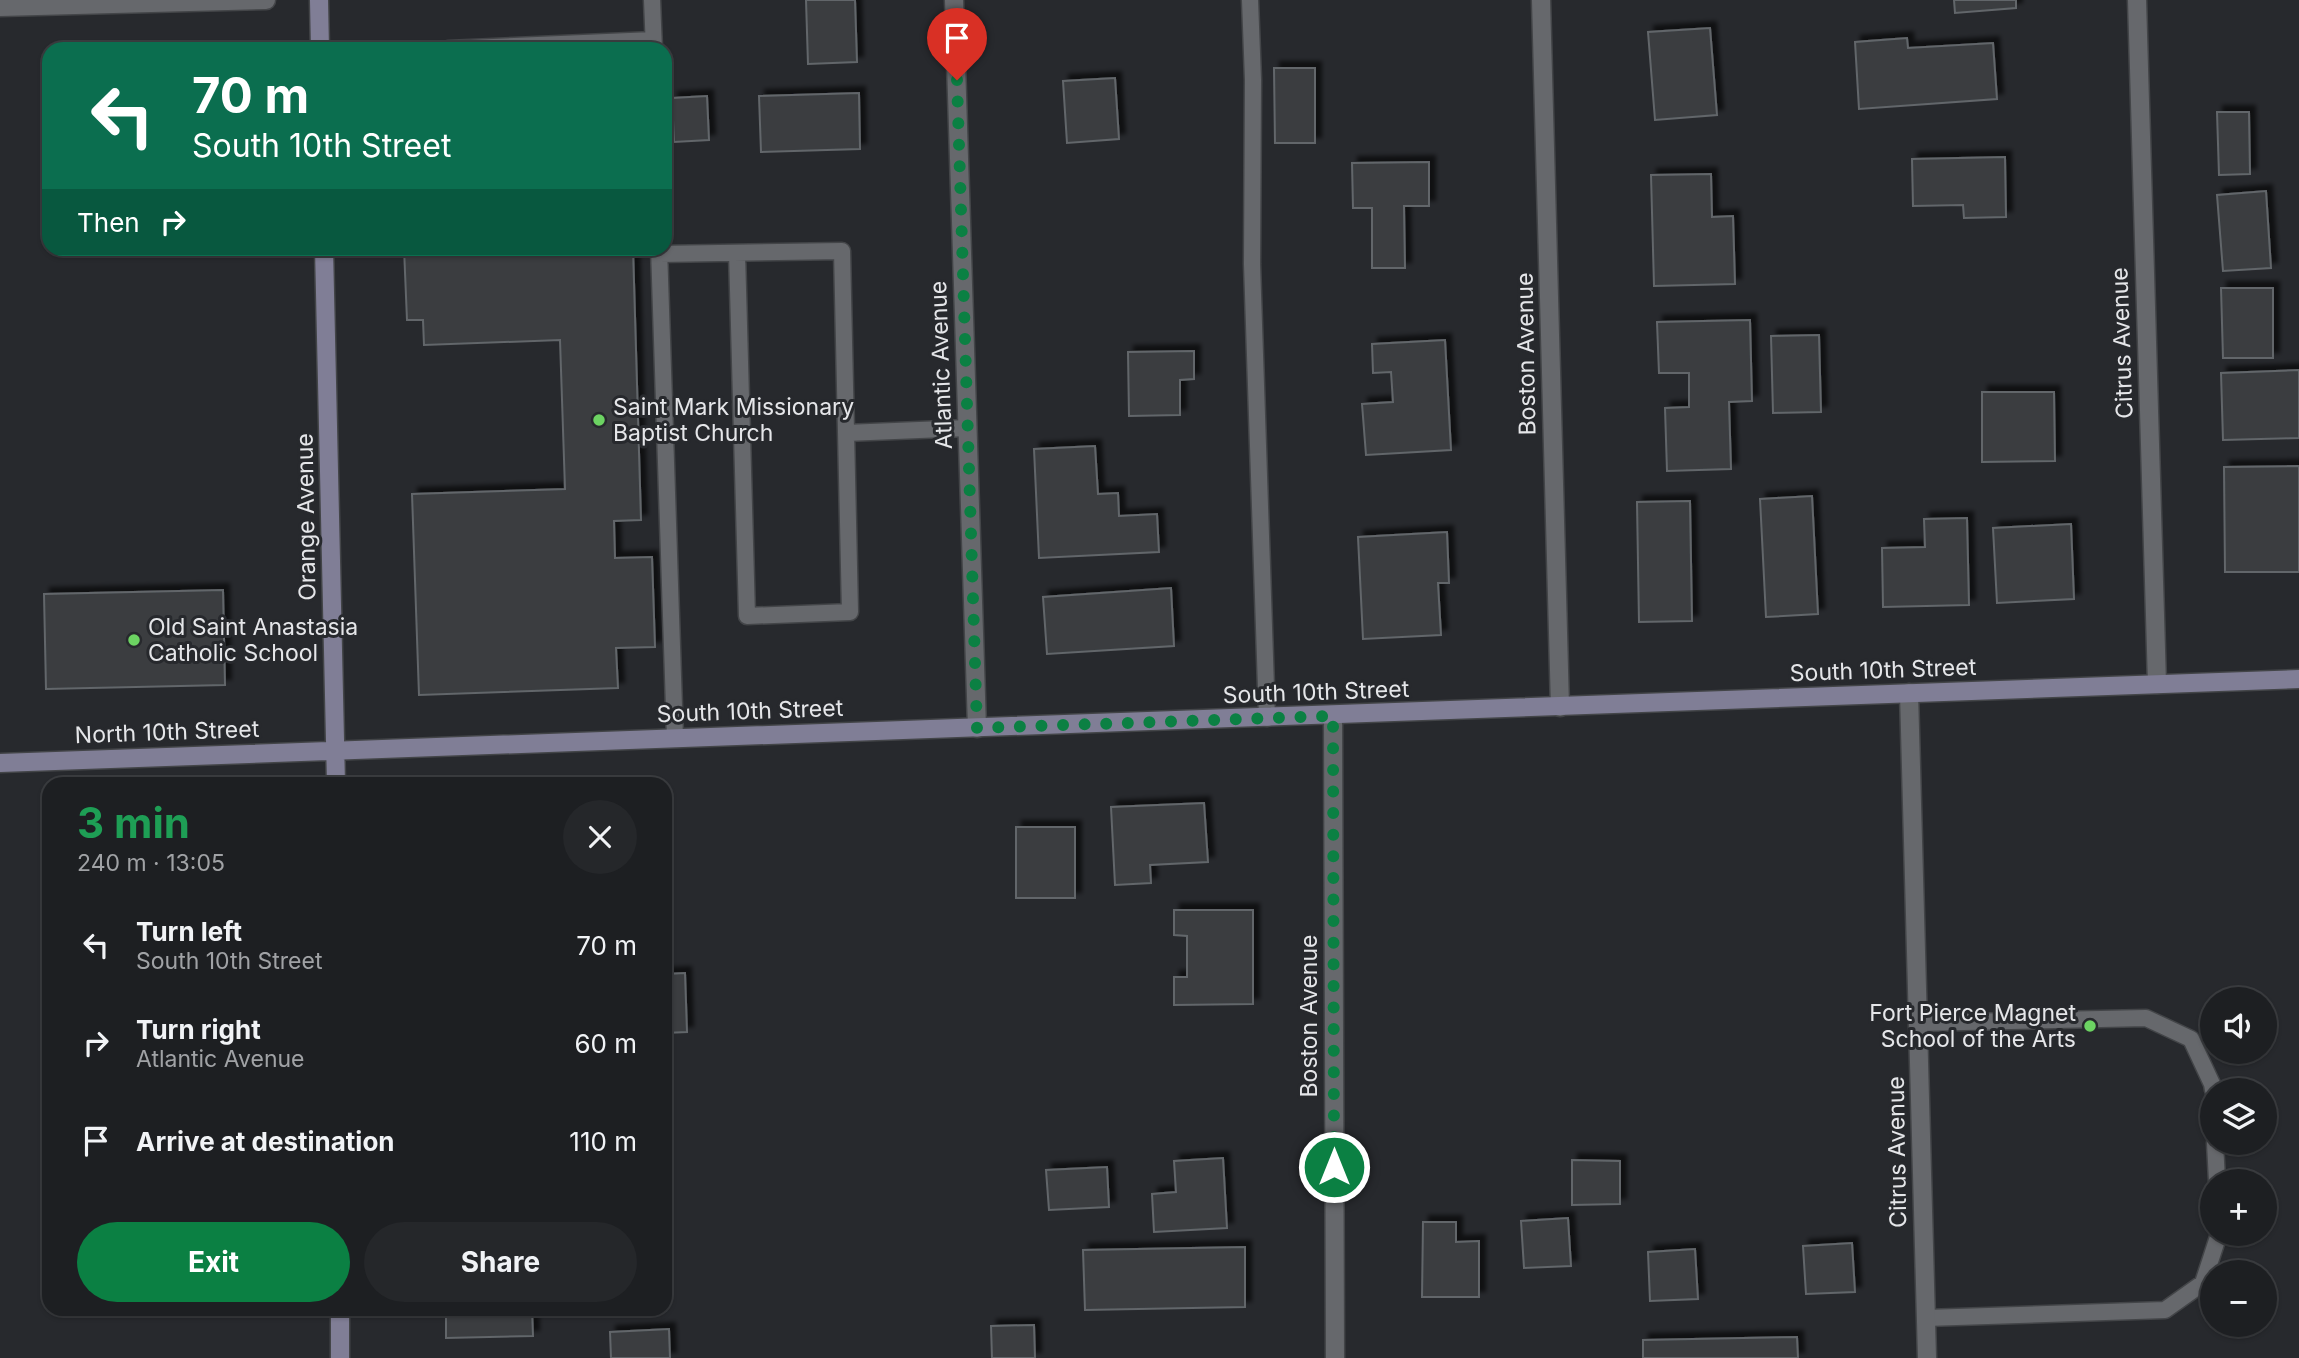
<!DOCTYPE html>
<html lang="en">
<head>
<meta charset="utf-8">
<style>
  :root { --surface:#1d1f22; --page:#25272a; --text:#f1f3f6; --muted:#a0a2a5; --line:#3b3d40; --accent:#0b8043 }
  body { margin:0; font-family:Inter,sans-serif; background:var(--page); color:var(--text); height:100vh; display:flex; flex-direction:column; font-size:26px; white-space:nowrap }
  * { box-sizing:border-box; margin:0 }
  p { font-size:23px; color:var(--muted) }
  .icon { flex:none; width:38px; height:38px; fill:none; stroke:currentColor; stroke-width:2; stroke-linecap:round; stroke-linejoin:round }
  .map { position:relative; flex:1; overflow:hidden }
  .sheet { position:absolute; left:42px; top:777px; width:630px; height:539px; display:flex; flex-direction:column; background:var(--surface); border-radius:21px; box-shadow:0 2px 5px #0004,0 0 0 2px var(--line) }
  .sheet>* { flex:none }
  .top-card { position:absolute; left:42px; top:42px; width:630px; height:214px; border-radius:21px; box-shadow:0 2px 5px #0004,0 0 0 2px var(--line); background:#0b6e4f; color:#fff; overflow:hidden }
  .fabs { position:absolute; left:2200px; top:987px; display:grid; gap:14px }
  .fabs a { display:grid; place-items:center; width:77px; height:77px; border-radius:50%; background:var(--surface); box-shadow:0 2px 5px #0004,0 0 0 2px var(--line); font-size:35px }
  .pin { position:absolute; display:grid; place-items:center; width:60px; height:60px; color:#fff; margin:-72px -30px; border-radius:50% 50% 50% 0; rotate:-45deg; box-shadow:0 0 7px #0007 }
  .pin .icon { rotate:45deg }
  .me { position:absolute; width:77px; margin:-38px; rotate:0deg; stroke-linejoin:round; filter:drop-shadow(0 0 5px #0008) }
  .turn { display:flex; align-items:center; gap:24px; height:147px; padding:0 35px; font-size:32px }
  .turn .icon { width:91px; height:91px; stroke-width:2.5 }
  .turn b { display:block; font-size:49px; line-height:60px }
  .then { display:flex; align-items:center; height:66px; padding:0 35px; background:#0003; gap:14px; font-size:26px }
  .round { display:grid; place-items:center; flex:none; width:74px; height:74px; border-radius:37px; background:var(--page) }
  .head { display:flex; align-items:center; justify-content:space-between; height:119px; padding:0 35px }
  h1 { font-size:42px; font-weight:700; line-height:52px; color:#1e9e55 }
  .action { display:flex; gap:14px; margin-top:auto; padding:14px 35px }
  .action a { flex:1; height:80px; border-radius:42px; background:var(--accent); color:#fff; font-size:28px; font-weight:700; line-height:80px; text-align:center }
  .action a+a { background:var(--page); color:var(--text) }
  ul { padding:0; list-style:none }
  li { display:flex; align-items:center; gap:21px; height:98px; padding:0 35px }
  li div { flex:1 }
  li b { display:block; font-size:26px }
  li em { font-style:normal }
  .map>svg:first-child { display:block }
  .building { fill:#3a3e41; stroke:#62666a; stroke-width:2; filter:url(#shadow) }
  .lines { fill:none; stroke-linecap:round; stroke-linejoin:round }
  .lane-casing { stroke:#434548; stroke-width:19 }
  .street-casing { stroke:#434548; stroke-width:21 }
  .secondary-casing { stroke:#434548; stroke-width:21 }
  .lane { stroke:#66686c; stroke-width:16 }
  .street { stroke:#66686c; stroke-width:18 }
  .secondary { stroke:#807e96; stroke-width:18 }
  .route { stroke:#0b8043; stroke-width:12; stroke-dasharray:0 21.6 }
  .poi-dot { fill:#6cd362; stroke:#27292d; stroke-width:2.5 }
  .labels { text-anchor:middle; stroke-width:6; stroke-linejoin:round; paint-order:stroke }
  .street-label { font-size:23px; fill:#e5e6e9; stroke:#27292d }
  .poi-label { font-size:23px; fill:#e5e6e9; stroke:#27292d; text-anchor:start }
</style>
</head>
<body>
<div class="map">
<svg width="2299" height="1358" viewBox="0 0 2299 1358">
  <defs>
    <filter id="shadow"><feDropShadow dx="6" dy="-6" stdDeviation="2" flood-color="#0009"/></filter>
  </defs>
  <rect width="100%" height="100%" fill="#27292d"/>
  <path class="building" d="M 806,0 L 855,0 L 857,62 L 808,64 Z
    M 1954,0 L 2016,0 L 2016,8 L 1955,13 Z
    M 1710,28 L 1717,115 L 1655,120 L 1648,32 Z
    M 1907,38 L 1908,48 L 1993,43 L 1997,99 L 1859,109 L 1855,42 Z
    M 1274,68 L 1315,68 L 1315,143 L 1275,143 Z
    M 1115,78 L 1119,139 L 1067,143 L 1063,81 Z
    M 859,93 L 860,149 L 761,152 L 759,96 Z
    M 707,96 L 709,140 L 674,142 L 672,98 Z
    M 2217,112 L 2249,112 L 2250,174 L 2219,175 Z
    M 2005,157 L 2006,217 L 1964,218 L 1963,205 L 1913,206 L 1912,159 Z
    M 1429,162 L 1429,206 L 1404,206 L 1405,268 L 1372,268 L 1372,208 L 1353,208 L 1352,163 Z
    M 1711,174 L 1712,217 L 1733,216 L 1735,284 L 1654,286 L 1651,175 Z
    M 2266,191 L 2271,268 L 2223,271 L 2217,195 Z
    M 404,248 L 633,248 L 641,520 L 614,521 L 615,558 L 652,557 L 655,647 L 616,648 L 618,688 L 419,695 L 412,494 L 565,489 L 560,340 L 424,345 L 423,320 L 407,320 Z
    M 2221,288 L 2273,288 L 2273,358 L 2223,358 Z
    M 1750,320 L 1752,401 L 1729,402 L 1731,469 L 1667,471 L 1665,408 L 1689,407 L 1689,373 L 1659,373 L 1657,322 Z
    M 1819,335 L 1821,412 L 1773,413 L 1771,336 Z
    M 1445,340 L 1451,450 L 1366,455 L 1362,404 L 1393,402 L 1391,372 L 1373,373 L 1372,344 Z
    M 1194,351 L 1194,379 L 1180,380 L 1180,415 L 1129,416 L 1128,352 Z
    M 2299,370 L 2299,438 L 2223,440 L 2221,373 Z
    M 1982,392 L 2054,392 L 2055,461 L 1982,462 Z
    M 1095,446 L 1098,494 L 1118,493 L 1119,516 L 1157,514 L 1159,552 L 1039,558 L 1034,449 Z
    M 2299,466 L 2299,572 L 2225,572 L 2224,467 Z
    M 1812,496 L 1818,614 L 1766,617 L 1760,499 Z
    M 1690,501 L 1692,621 L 1639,622 L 1637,502 Z
    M 1967,518 L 1969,605 L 1883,607 L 1882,548 L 1925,547 L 1924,519 Z
    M 2071,524 L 2074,599 L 1997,603 L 1993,528 Z
    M 1447,532 L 1449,583 L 1438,583 L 1441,635 L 1363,639 L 1358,537 Z
    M 1171,588 L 1174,646 L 1047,654 L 1043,597 Z
    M 223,590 L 225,685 L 46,689 L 44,594 Z
    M 1204,803 L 1208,862 L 1150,865 L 1151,883 L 1115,885 L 1111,807 Z
    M 1016,827 L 1075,827 L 1075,898 L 1016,898 Z
    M 1174,910 L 1253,910 L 1253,1004 L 1174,1005 L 1174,977 L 1187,977 L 1187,936 L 1174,935 Z
    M 685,973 L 687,1032 L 665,1033 L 665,974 Z
    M 1223,1158 L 1227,1228 L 1154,1232 L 1152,1194 L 1176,1192 L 1174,1161 Z
    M 1572,1160 L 1620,1161 L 1620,1204 L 1572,1205 Z
    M 1107,1167 L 1109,1207 L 1049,1210 L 1046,1170 Z
    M 1568,1218 L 1571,1266 L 1524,1268 L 1521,1221 Z
    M 1423,1222 L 1456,1222 L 1456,1242 L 1479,1241 L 1479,1297 L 1422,1297 Z
    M 1852,1243 L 1855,1292 L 1806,1294 L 1803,1246 Z
    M 1245,1247 L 1245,1307 L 1085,1310 L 1083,1250 Z
    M 1695,1249 L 1698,1299 L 1650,1301 L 1648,1252 Z
    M 157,1309 L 240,1309 L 240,1313 L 158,1317 Z
    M 446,1309 L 532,1309 L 533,1336 L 446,1338 Z
    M 1034,1325 L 1035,1358 L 992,1358 L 991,1326 Z
    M 669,1329 L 670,1358 L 611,1358 L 610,1332 Z
    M 1797,1337 L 1798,1358 L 1643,1358 L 1643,1340 Z"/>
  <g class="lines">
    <defs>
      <path id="lane" d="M 652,0 L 654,49
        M 1250,0 L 1253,80 L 1252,264 L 1267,718
        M 448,49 L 653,40
        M 659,248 L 675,738
        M 660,254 L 842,251 L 850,612 L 747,616 L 737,253
        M 846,433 L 968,428
        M 1918,1023 L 2146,1018 L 2191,1039 L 2212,1084 L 2213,1090
        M 2215,1143 L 2217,1181
        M 1926,1318 L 2165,1310 L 2203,1283 L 2219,1234"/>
      <path id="street" d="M 954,0 L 977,728
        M 1541,0 L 1560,707
        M 2137,0 L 2157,684
        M 0,7 L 266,0
        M 1909,693 L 1927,1358
        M 1333,716 L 1335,1358"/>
      <path id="secondary" d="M 319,0 L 320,49
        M 324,248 L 336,784
        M 0,763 L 2299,679
        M 340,1309 L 340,1358"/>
    </defs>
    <use href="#lane" class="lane-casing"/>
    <use href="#street" class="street-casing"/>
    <use href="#secondary" class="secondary-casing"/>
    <use href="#lane" class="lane"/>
    <use href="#street" class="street"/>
    <use href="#secondary" class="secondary"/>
  </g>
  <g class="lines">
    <path class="route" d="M 957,80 L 977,728 L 1333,716 L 1334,1167"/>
  </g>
  <g class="poi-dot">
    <circle cx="599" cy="420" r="7"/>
    <circle cx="134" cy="640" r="7"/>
    <circle cx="2090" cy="1026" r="7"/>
  </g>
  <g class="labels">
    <g class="street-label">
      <text transform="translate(2122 343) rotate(-92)" y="8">Citrus Avenue</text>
      <text transform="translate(1526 354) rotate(-91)" y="8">Boston Avenue</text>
      <text transform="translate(941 365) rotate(-92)" y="8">Atlantic Avenue</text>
      <text transform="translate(306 517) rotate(-91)" y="8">Orange Avenue</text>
      <text transform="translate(1883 670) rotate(-2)" y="8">South 10th Street</text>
      <text transform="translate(1316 692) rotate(-2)" y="8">South 10th Street</text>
      <text transform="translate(750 711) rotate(-2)" y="8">South 10th Street</text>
      <text transform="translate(167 732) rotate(-2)" y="8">North 10th Street</text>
      <text transform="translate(1309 1016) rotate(-90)" y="8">Boston Avenue</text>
      <text transform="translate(1897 1152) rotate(-91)" y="8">Citrus Avenue</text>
    </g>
    <g class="poi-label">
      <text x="613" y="415">Saint Mark Missionary<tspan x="613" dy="26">Baptist Church</tspan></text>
      <text x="148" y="635">Old Saint Anastasia<tspan x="148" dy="26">Catholic School</tspan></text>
      <text x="2076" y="1021" text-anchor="end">Fort Pierce Magnet<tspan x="2076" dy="26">School of the Arts</tspan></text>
    </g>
  </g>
</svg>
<div class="fabs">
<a><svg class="icon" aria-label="sound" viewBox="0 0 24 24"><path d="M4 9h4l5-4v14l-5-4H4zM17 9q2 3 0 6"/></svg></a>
<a><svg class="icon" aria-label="layers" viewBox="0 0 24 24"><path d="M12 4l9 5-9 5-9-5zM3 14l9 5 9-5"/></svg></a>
<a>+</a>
<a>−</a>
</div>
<div class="pin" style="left:957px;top:80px;background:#d93025"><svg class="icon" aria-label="arrive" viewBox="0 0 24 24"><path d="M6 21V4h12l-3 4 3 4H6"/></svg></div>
<svg class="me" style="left:1334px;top:1167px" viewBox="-20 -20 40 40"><circle r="17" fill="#0b8043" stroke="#fff" stroke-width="3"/><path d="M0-11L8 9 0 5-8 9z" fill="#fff"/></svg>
<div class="top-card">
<div class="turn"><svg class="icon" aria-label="left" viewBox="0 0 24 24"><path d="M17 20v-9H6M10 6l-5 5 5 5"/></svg><div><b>70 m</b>South 10th Street</div></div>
<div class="then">Then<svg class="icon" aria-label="right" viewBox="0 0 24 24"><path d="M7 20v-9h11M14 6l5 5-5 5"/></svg></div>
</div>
<section class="sheet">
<div class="head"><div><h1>3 min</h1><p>240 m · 13:05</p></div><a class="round"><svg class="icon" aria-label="close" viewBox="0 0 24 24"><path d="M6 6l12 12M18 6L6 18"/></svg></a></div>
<ul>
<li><svg class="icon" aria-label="left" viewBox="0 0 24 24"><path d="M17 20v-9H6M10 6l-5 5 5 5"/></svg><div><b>Turn left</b><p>South 10th Street</p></div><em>70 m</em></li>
<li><svg class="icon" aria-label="right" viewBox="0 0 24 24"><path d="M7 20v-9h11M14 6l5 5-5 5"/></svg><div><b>Turn right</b><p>Atlantic Avenue</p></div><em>60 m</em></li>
<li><svg class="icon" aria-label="arrive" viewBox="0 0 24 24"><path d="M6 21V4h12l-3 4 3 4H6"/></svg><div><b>Arrive at destination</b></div><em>110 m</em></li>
</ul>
<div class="action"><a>Exit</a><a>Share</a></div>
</section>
</div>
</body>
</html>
